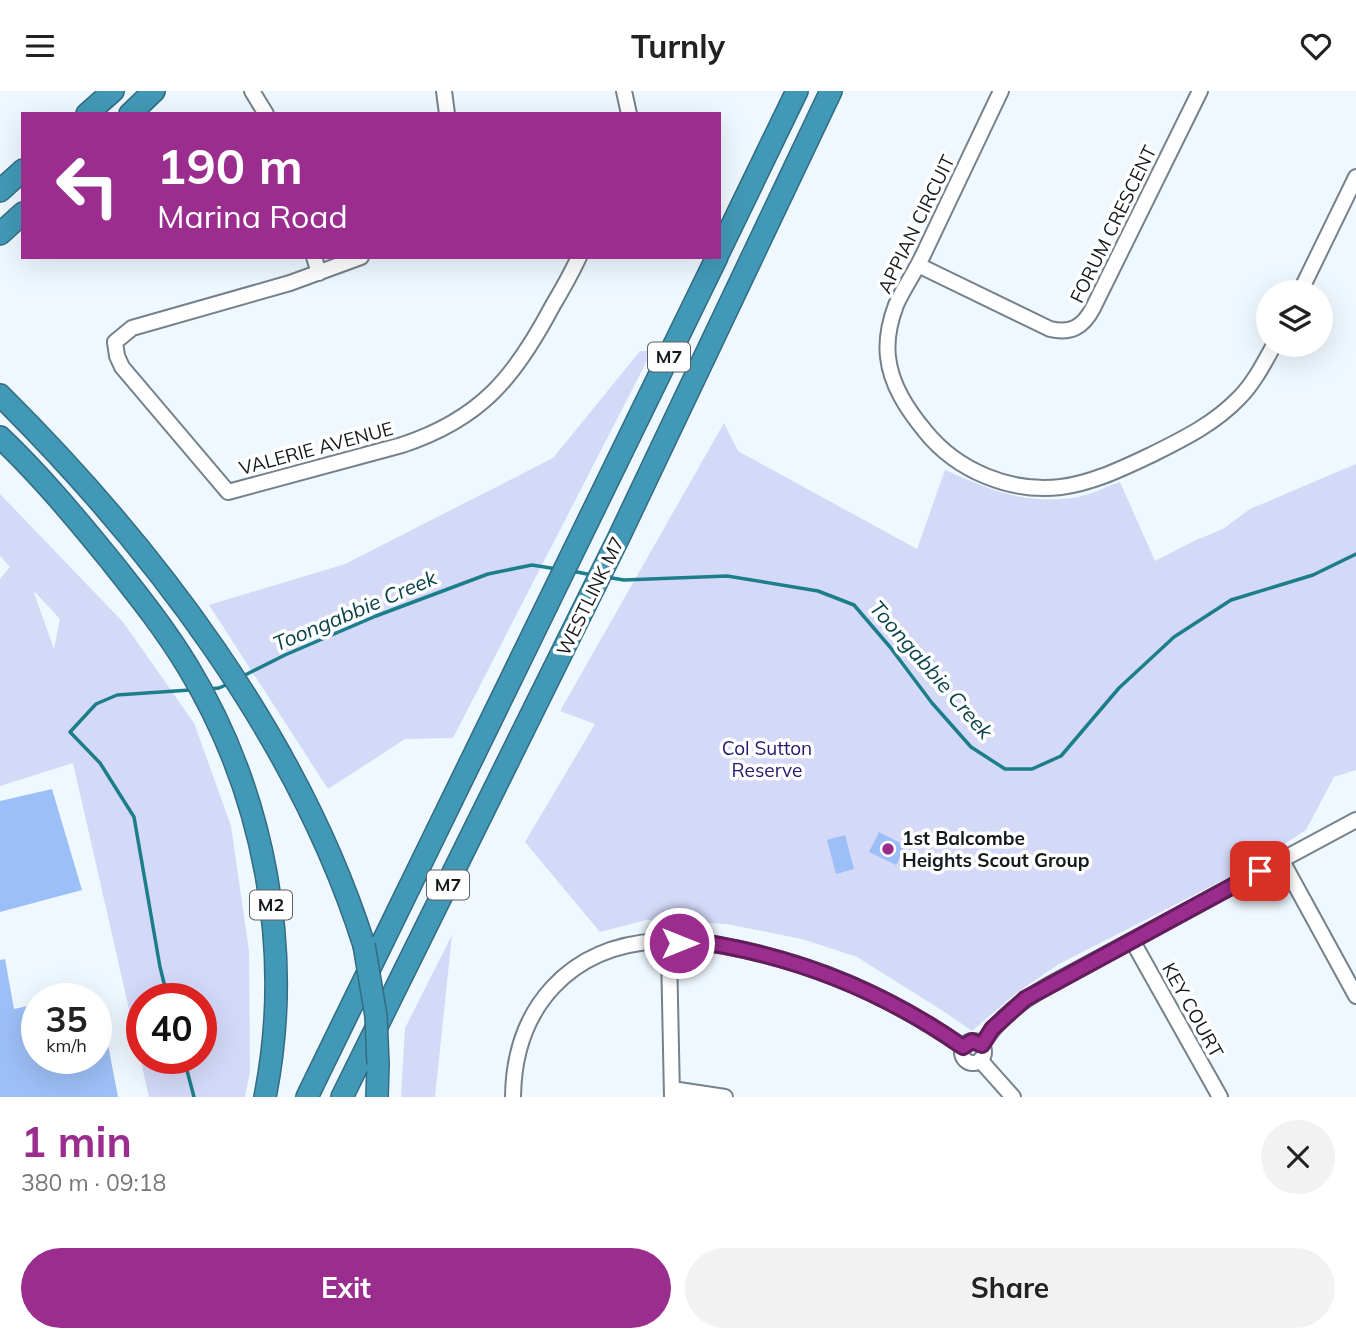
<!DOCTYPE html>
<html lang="en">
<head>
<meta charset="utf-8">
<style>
  :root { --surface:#fff; --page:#f2f2f2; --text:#222; --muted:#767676; --accent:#9a2d8d }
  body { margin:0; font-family:Mulish,sans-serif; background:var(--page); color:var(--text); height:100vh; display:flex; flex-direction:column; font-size:26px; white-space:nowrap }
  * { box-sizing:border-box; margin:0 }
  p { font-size:23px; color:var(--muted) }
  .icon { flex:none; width:38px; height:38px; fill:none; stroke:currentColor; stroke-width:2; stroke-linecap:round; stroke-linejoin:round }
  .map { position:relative; height:1006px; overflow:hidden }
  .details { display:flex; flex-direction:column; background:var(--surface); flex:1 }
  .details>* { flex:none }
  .banner { position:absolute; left:21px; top:21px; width:700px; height:147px; border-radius:0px; box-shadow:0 7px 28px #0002; background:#9a2d8d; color:#fff; overflow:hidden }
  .controls { position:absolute; left:1256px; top:189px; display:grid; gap:14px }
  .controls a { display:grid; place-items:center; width:77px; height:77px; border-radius:50%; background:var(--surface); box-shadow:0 7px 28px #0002; font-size:35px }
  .speed { position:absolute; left:21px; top:892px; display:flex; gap:14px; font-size:35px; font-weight:700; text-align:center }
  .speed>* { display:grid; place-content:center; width:91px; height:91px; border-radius:50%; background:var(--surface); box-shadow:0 7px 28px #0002; line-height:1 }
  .speed small { font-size:18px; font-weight:400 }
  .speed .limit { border:10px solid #d22; background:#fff; color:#111 }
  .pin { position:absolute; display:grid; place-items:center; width:60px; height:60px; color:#fff; margin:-30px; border-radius:14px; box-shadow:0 4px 10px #0006 }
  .me { position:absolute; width:77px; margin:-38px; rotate:90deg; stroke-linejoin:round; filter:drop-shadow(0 0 5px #0008) }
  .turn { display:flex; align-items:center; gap:24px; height:147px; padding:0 21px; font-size:32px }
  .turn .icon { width:91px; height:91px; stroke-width:2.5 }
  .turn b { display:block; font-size:49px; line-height:60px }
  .round { display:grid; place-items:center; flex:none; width:74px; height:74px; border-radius:37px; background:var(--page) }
  .headline { display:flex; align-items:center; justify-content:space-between; height:119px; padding:0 21px }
  h1 { font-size:42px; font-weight:700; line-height:52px; color:var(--accent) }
  .action { display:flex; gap:14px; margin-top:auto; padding:14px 21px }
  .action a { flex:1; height:80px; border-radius:42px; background:var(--accent); color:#fff; font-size:28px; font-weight:700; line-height:80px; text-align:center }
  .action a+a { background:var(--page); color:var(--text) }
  header { display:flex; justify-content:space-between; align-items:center; height:91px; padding:0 21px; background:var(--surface); font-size:32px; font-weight:700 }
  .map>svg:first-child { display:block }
  .green { fill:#d4d9f8; fill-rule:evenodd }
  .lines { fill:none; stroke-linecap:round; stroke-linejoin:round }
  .stream { stroke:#1c7e8a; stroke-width:3.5 }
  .building { fill:#9dbff7 }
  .minor-casing { stroke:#75828c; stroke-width:18 }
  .highway-casing { stroke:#326c81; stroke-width:24 }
  .minor { stroke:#fff; stroke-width:14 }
  .highway { stroke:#4299b7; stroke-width:21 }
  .highway-bridge-casing { stroke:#326c81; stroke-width:24; stroke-linecap:butt }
  .highway-bridge { stroke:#4299b7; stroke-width:21 }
  .route-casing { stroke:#641d5c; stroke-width:18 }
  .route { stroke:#9a2d8d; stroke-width:12 }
  .poi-dot { fill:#9a2d8d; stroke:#fff; stroke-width:2.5 }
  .labels { text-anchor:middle; stroke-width:7; stroke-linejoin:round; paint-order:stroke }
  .shield { fill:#fff; stroke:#5a5e60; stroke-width:2 }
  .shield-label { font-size:18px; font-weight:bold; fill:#14191c }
  .street-label { font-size:19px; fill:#14191c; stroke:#fff }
  .park-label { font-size:19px; fill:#231970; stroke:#fff }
  .poi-label { font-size:19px; font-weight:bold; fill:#14191c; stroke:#fff; text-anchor:start }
  .water-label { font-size:21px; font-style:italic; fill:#094349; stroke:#fff }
</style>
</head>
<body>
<header><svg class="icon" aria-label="menu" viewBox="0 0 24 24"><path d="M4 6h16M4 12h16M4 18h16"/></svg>Turnly<svg class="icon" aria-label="heart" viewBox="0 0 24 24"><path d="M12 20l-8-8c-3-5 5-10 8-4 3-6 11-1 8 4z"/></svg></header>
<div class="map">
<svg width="1356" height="1006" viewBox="0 0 1356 1006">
  <rect width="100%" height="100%" fill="#eff8ff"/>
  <path class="green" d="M 640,260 L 652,260 L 453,647 L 405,648 L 328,698 L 209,514 L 345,473 L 553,367 Z
    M 724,332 L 738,360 L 917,458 L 945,379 C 991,399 1021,413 1073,407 C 1088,405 1105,396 1120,391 L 1155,470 L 1194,450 L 1223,438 L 1250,418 L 1356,373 L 1356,679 L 1334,686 L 1306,739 L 1247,777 L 1059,873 L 1015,903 L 972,940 L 943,920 L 857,866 L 802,848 L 727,833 L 646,829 L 600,841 L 525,751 L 595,633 L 560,620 Z
    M 0,403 L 123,531 L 194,632 L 231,735 L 249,860 L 250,980 L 245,1006 L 149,1006 L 73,672 L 0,695 L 0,488 L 10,476 L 0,465 ZM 35,501 L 60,528 L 54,558 L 34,502 ZM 201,908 L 201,968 L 142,968 L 142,908 Z
    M 452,844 L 435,1006 L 401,1006 L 405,937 Z"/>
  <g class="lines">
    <path class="stream" d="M 572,480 L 592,484
      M 606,486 L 624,489 L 727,485 L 818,500 L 854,514 L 890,556 L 932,612 L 971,656 L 1005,678 L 1032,678 L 1061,665 L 1119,597 L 1174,546 L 1231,509 L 1313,484 L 1356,463
      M 241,586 L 285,564 L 376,525 L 488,483 L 532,474 L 557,478
      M 208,598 L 219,597 L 228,593
      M 168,908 L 160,876 L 134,726 L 100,672 L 70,641 L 96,613 L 117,604 L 190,599
      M 184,968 L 194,1006"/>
  </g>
  <path class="building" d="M 52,698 L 82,799 L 0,821 L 0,710 Z
    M 879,741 L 906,755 L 896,774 L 869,761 Z
    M 845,744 L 854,778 L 836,783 L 827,749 Z
    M 5,868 L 14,918 L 37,913 L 37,968 L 96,968 L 96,917 L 101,917 L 118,1006 L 0,1006 L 0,869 Z"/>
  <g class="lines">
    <defs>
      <path id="minor" d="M 252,0 L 266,23
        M 444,0 L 447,23
        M 624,0 L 629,23
        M 1001,0 C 975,54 950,108 924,162 C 916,180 904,196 896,214 C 890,230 886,249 888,266 C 891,294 907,318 925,340 C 957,380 1011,402 1061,396 C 1093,392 1123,377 1151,364 C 1183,348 1214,333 1239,307 C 1254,292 1264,272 1274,254
        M 314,166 L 319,182
        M 361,166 L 290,192 L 132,237 L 115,251 L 117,265 L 122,276 L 228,401 L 402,354 C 481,328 515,286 553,214 C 562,199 571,183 579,166
        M 918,174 L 1050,238 C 1071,243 1083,236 1093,217 L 1200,0
        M 1300,201 L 1356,86
        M 1281,768 L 1356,905
        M659 851a10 10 0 1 1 20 0a10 10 0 1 1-20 0Z
        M 679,848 C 786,861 874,894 963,956
        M 1133,851 L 1220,1006
        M 669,861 L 672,1006
        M962 961a11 11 0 1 1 22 0a11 11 0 1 1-22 0Z
        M 982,954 C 998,927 1022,910 1049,894 L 1356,729
        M 980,969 L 1013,1006
        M 672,998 L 725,1006
        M 513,1006 C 514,917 569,855 659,850"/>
      <path id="highway" d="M 87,23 L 113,0
        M 130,23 L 154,0
        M 0,100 L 23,79
        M 0,143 L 23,122
        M 719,161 L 797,0
        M 0,304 C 153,456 298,646 364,854
        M 0,346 C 40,384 75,426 110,469 C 137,503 165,538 188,576 C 265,703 294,860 265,1006
        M 307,1006 L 717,166
        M 342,1006 L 619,446 L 831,0
        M 377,1006 L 378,973"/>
    </defs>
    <use href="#minor" class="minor-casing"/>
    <use href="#highway" class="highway-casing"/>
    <use href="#minor" class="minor"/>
    <use href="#highway" class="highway"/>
    <defs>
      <path id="highway-bridge" d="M 364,854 L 376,925 L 378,973"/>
    </defs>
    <use href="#highway-bridge" class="highway-bridge-casing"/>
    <use href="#highway-bridge" class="highway-bridge"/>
  </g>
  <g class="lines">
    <defs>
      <path id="route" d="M 679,852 L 679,848 C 783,860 876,895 963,956 L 972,950 L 982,954 L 992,938 L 1025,908 L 1260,780"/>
    </defs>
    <use href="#route" class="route-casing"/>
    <use href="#route" class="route"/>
  </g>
  <circle class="poi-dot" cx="888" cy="758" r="7"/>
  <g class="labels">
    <g class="shield">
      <rect x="648" y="251.5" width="42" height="29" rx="5"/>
      <rect x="427" y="779.5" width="42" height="29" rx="5"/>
      <rect x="250" y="799.5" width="42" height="29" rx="5"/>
    </g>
    <g class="shield-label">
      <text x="669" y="272">M7</text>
      <text x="448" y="800">M7</text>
      <text x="271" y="820">M2</text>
    </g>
    <g class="street-label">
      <text transform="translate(916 133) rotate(-64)" y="7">APPIAN CIRCUIT</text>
      <text transform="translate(1113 133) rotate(-64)" y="7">FORUM CRESCENT</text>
      <text transform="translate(316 357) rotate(-15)" y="7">VALERIE AVENUE</text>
      <text transform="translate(590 505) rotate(-64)" y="7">WESTLINK M7</text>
      <text transform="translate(1193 919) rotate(61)" y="7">KEY COURT</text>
    </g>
    <g class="park-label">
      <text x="767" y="664">Col Sutton<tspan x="767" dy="22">Reserve</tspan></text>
    </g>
    <g class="poi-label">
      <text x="902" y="754">1st Balcombe<tspan x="902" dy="22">Heights Scout Group</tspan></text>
    </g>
    <g class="water-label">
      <text transform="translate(355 520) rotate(-23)" y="7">Toongabbie Creek</text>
      <text transform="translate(931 579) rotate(49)" y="7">Toongabbie Creek</text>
    </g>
  </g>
</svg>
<div class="controls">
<a><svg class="icon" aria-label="layers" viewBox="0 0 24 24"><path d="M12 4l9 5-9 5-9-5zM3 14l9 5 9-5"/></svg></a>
</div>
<div class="speed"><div>35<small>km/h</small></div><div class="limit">40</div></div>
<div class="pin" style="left:1260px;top:780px;background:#d93025"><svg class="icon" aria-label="arrive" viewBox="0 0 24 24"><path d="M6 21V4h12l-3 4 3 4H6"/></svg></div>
<svg class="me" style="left:679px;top:852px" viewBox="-20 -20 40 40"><circle r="17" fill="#9a2d8d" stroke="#fff" stroke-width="3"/><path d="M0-11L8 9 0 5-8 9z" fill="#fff"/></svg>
<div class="banner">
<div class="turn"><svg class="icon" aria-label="left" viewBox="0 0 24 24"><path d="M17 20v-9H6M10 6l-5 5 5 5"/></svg><div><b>190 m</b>Marina Road</div></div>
</div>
</div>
<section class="details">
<div class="headline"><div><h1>1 min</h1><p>380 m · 09:18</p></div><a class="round"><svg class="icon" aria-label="close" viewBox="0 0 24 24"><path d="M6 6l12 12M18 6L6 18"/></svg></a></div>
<div class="action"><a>Exit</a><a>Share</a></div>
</section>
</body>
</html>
